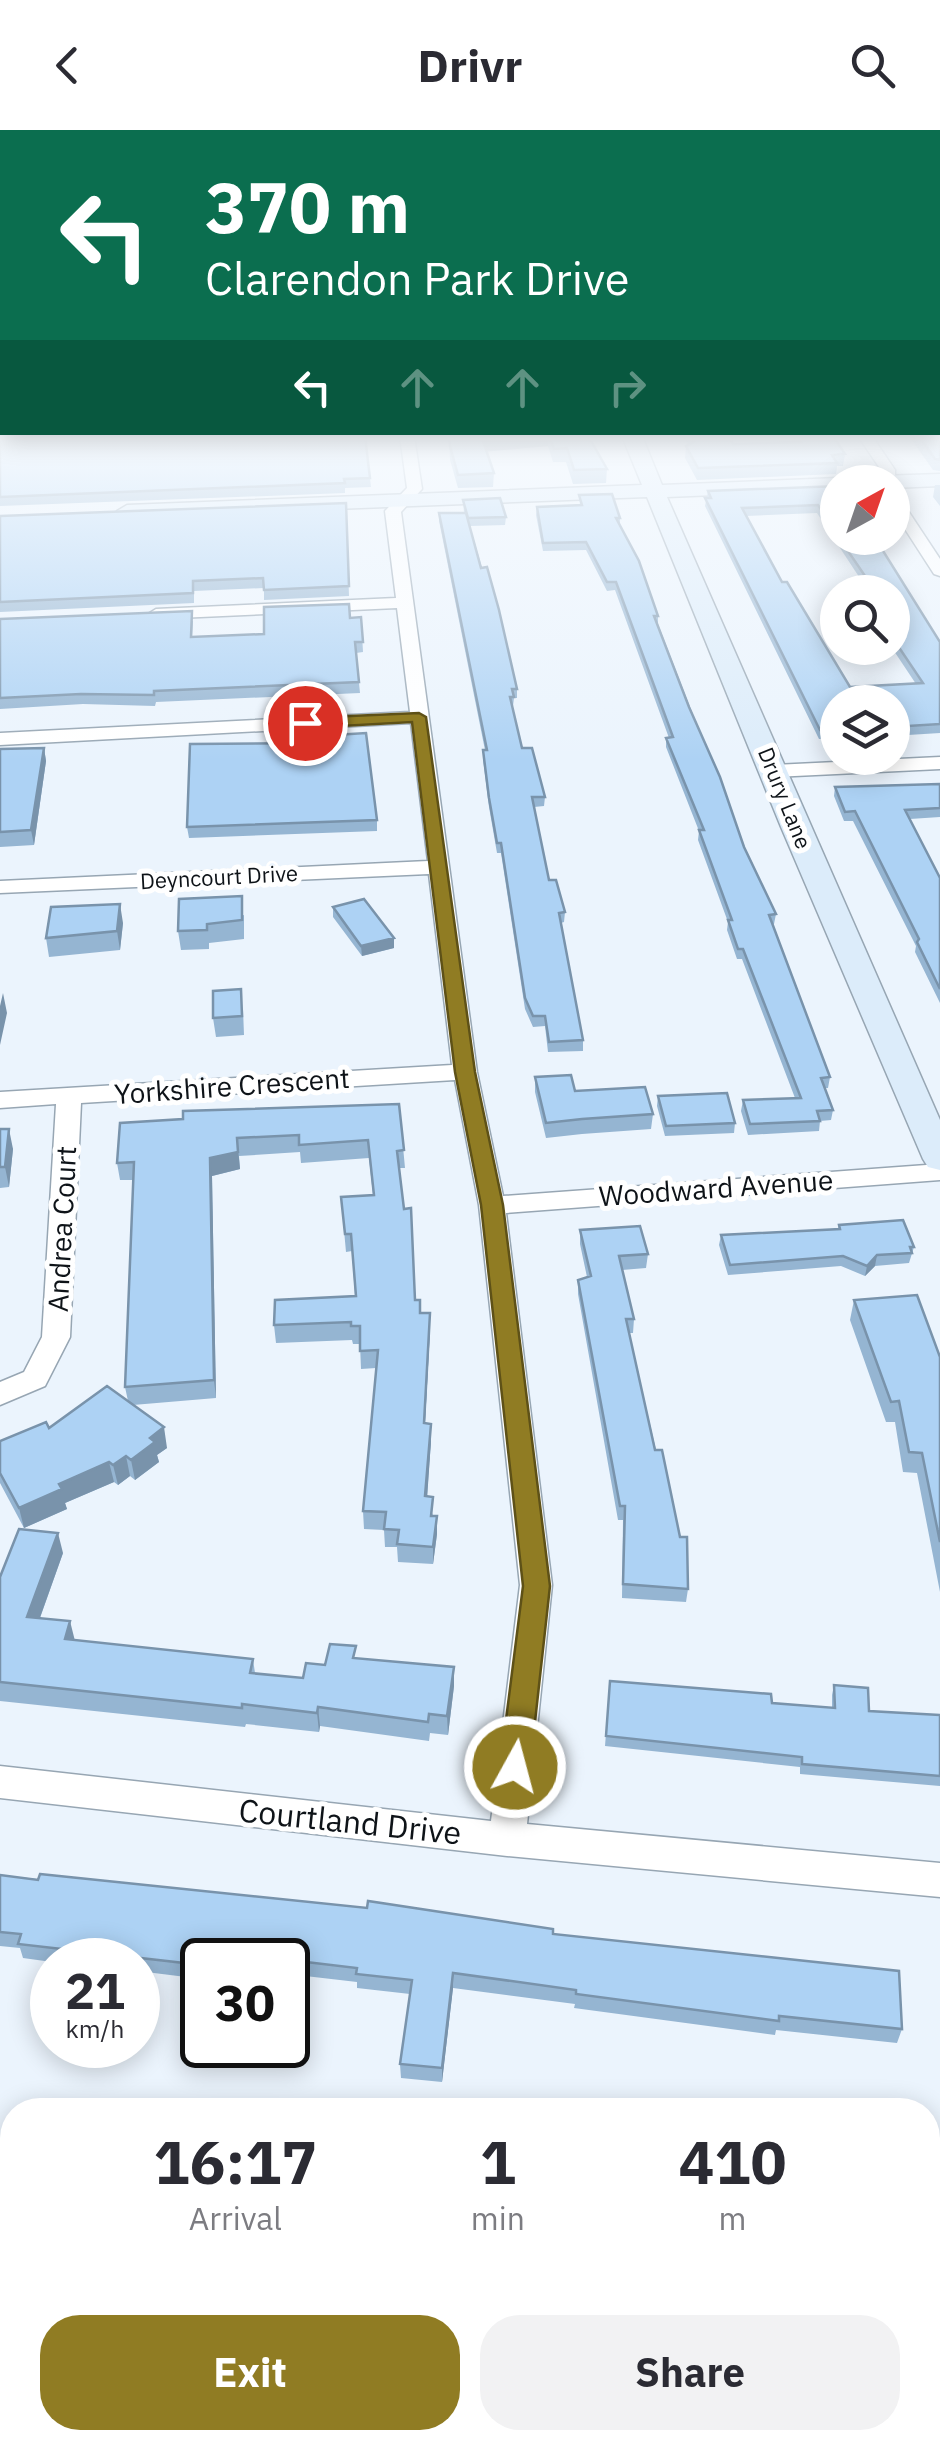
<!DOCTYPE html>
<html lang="en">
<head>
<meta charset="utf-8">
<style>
  :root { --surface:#fff; --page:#f2f2f3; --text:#2b2b33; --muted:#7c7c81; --accent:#907c23 }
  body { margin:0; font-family:"IBM Plex Sans",sans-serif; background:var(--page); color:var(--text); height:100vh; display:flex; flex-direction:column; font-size:38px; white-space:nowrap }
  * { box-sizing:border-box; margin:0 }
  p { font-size:32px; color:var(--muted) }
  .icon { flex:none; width:55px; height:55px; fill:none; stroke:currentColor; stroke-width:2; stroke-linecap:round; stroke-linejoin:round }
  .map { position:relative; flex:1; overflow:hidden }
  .side { position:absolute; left:0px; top:1968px; width:940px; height:352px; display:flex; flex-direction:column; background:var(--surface); border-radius:40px 40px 0 0; box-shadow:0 5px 25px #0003 }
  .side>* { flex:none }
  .hud { position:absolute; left:0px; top:0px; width:940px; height:305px; box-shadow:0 5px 25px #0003; background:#0b6e4f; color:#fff; overflow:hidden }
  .needle { width:65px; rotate:40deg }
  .fabs { position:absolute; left:820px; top:335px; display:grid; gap:20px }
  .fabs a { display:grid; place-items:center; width:90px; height:90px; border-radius:50%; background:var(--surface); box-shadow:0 5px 25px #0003; font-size:50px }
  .speed { position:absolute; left:30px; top:1808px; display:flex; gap:20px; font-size:50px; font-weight:700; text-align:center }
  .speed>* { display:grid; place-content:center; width:130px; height:130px; border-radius:50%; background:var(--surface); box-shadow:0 5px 25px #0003; line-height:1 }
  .speed small { font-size:25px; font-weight:400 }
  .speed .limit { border:5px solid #111; border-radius:15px; background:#fff; color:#111 }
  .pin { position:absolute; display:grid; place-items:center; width:85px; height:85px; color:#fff; margin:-42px; border:5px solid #fff; border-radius:50%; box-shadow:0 2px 10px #0007 }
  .me { position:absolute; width:110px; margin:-55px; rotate:7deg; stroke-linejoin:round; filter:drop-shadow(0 0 8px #0008) }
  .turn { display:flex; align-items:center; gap:35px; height:210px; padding:0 40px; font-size:45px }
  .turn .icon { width:130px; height:130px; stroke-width:2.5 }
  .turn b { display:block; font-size:70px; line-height:85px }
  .lanes { display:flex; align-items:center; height:95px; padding:0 40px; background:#0003; justify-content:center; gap:50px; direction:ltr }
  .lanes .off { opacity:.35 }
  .eta { display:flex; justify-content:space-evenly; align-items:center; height:170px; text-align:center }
  .eta b { font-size:60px; font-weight:700; line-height:70px }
  .action { display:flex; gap:20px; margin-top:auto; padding:20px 40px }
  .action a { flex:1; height:115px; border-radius:40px; background:var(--accent); color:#fff; font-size:40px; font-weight:700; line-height:115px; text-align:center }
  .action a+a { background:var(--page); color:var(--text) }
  header { display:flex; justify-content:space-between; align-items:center; height:130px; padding:0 40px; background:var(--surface); font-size:45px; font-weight:700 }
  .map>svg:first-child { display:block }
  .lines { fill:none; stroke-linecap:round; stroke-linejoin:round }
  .street-casing { stroke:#97a6b3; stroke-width:3 }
  .secondary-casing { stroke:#97a6b3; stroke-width:3 }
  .street { fill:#fff; fill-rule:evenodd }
  .secondary { fill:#dcecfa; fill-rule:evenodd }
  .wall { fill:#95b5d2; fill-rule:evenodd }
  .shaded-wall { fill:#7993ab }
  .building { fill:#add2f4; stroke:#7993ab; stroke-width:2.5 }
  .route { fill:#907c23; stroke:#5e5117; stroke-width:2.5 }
  .labels { text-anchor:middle; stroke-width:10; stroke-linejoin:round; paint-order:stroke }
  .far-street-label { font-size:22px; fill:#0e1318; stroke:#fff }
  .street-label { font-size:28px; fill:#0e1318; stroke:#fff }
  .near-street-label { font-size:32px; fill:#0e1318; stroke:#fff }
</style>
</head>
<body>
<header><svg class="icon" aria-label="back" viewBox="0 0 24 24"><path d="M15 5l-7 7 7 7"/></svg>Drivr<svg class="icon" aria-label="search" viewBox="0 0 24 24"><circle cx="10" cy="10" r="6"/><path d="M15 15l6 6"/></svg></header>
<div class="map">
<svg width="940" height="2318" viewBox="0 0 940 2318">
  <rect width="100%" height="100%" fill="#ebf4fd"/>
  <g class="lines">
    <defs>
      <path id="street" d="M 400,306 L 414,306 L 422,359 L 401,382 L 477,942 L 503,1066 L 940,1034 L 940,1050 L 506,1083 L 552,1455 L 527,1694 L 940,1733 L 940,1767 L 507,1726 L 0,1668 L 0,1636 L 491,1691 L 520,1455 L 479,1075 L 455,950 L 81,973 L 70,1207 L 45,1256 L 0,1275 L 0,1252 L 24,1242 L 42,1207 L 56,974 L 0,978 L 0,962 L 452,935 L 429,744 L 0,763 L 0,751 L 428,731 L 411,593 L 0,615 L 0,603 L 410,582 L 397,478 L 156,489 L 148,484 L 156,479 L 396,468 L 385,381 L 407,358 Z
        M 858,306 L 872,306 L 895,340 L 895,355 L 883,352 L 881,340 Z
        M 892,363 L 897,364 L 940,429 L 940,446 L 934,444 L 892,379 Z
        M 940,627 L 940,639 L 774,647 L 764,641 L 774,635 Z"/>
      <path id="secondary" d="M 622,306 L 642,306 L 662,355 L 838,348 L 847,352 L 838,352 L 838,360 L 667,367 L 940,990 L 940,1040 L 928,1037 L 923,1029 L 781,697 L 647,367 L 127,387 L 117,381 L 127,375 L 642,355 Z
        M 940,344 L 940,356 L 892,358 L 892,352 L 869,352 L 879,346 Z"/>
    </defs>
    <use href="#street" class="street-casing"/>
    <use href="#secondary" class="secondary-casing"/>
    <use href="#street" class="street"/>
    <use href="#secondary" class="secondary"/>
  </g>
  <path class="wall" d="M 0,306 L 370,348 L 371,357 L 345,358 L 345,363 L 0,376 Z
    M 449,306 L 580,306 L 581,310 L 607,339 L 606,353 L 573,354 L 566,332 L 553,332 L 548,316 L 486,321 L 494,343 L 493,357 L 458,358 L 450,330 Z
    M 683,306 L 728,306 L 733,314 L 793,312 L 789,306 L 833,306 L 845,324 L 843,336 L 837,336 L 836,344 L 697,350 L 685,328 L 686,316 L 688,315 Z
    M 909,306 L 940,306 L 940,341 L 933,340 Z
    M 935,355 L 940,355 L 940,376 L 933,367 Z
    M 838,356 L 838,408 L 875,408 L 940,512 L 940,603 L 892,606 L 892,572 L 838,572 L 838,608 L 819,609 L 705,376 L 708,361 ZM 817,383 L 869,462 L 892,462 L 892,518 L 916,554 L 850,557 L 782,452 L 746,386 Z
    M 579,365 L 620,388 L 620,395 L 658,486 L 658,494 L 744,717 L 776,784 L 774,794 L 773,794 L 830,947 L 828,958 L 825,958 L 833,980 L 831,990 L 820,991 L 819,1001 L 748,1005 L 741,981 L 743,970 L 795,968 L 742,829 L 737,829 L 727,800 L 728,792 L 698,710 L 699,701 L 666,617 L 666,608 L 669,608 L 615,460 L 607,461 L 586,420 L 543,421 L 536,385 L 537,377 L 580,375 Z
    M 463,370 L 506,387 L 505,395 L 470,396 L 517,559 L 517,568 L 514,568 L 513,576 L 512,576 L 522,618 L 545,667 L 544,676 L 534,677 L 549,750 L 565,782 L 564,792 L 561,793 L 583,910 L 583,921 L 548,922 L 545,896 L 533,897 L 525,879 L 501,723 L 497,723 L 489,677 L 483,629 L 483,620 L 485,620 L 439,391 L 439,383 L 464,383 Z
    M 346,373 L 349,466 L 264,470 L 264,458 L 194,461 L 194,473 L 0,482 L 0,386 Z
    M 361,487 L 363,522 L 356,523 L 360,563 L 156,572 L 155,576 L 83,574 L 0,579 L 0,489 L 193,491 L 192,507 L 264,504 L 350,488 Z
    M 44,618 L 46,631 L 34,715 L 0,717 L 0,619 Z
    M 940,654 L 940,687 L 910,689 L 940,748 L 940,873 L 915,822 L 916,816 L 853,691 L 844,691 L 834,666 L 835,657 Z
    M 377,690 L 377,701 L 189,708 L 187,697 Z
    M 333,777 L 394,818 L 362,826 L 333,787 Z
    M 244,785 L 244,809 L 209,813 L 209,819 L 181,820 L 178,801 Z
    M 123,793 L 120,820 L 49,827 L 46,808 Z
    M 243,879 L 244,905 L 216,907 L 213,888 Z
    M 535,947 L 653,984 L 651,999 L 582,1004 L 546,1008 L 535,962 Z
    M 658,966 L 735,993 L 734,1003 L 665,1006 L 657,976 Z
    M 399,974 L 405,1038 L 399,1038 L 415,1170 L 420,1183 L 430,1200 L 425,1293 L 431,1311 L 427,1366 L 433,1386 L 437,1386 L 437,1404 L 433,1434 L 398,1432 L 397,1417 L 385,1417 L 384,1400 L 364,1399 L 363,1381 L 376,1238 L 361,1239 L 360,1214 L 353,1214 L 352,1210 L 276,1213 L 274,1195 L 355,1166 L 352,1121 L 346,1122 L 341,1067 L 373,1065 L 369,1028 L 301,1033 L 300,1022 L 239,1026 L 240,1039 L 212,1046 L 216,1268 L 133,1275 L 167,1318 L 157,1325 L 159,1332 L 135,1350 L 130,1346 L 118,1355 L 114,1352 L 65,1373 L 67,1379 L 24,1398 L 0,1353 L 0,1311 L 49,1298 L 128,1271 L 125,1257 L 133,1050 L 120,1050 L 117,1033 Z
    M 0,999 L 13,1019 L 9,1057 L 0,1058 Z
    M 839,1095 L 914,1117 L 909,1133 L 875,1136 L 865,1146 L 841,1136 L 728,1145 L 719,1115 L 721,1105 L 838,1099 Z
    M 580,1100 L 648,1124 L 646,1138 L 622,1140 L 634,1189 L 633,1203 L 629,1203 L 688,1459 L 686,1472 L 622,1468 L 623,1390 L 618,1390 L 578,1164 L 578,1150 L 587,1147 L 580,1114 Z
    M 854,1170 L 940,1227 L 940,1462 L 917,1343 L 903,1342 L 895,1292 L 886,1292 L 850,1190 Z
    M 63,1423 L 40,1488 L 75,1510 L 253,1529 L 255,1543 L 303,1548 L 325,1535 L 357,1528 L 454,1537 L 454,1556 L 448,1605 L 430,1603 L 429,1611 L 320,1596 L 319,1602 L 246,1594 L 245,1597 L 0,1571 L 0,1447 Z
    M 610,1551 L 772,1573 L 832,1578 L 832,1565 L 834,1555 L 869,1581 L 940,1585 L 940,1656 L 800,1644 L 800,1637 L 605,1616 Z
    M 0,1745 L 553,1804 L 902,1899 L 897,1913 L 776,1900 L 775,1905 L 574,1878 L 575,1874 L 453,1858 L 442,1952 L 401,1948 L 400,1934 L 410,1864 L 357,1858 L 357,1852 L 288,1844 L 288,1830 L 202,1830 L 202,1849 L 138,1841 L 138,1830 L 52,1830 L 52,1832 L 23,1828 L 20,1818 L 0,1816 Z
    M 0,2105 L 5,2106 L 12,2121 L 8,2139 L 12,2140 L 12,2230 L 0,2228 Z
    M 652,2308 L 917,2308 L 917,2318 L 673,2318 L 673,2311 Z"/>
  <path class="shaded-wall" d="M 507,306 L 548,306 L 548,316 L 482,322 L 482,308 Z
    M 44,618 L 46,631 L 34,715 L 31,700 Z
    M 120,774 L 123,793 L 120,820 L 117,801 Z
    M 394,808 L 394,818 L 362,826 L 361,816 Z
    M 3,863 L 7,883 L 0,915 L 0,876 Z
    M 9,999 L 13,1019 L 9,1057 L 5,1037 Z
    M 237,1008 L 240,1039 L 212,1046 L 216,1268 L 214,1250 L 210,1028 Z
    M 877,1125 L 875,1136 L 865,1146 L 867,1136 Z
    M 430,1183 L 430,1200 L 424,1311 L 424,1293 Z
    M 431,1294 L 431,1311 L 426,1384 L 425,1366 Z
    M 164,1297 L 167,1318 L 157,1325 L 159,1332 L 135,1350 L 131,1330 L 150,1308 Z
    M 126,1326 L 130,1346 L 118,1355 L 113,1335 Z
    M 109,1332 L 114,1352 L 65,1373 L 67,1379 L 24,1398 L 19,1378 L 59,1354 Z
    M 437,1386 L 437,1404 L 433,1434 L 433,1417 Z
    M 58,1403 L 63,1423 L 33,1507 L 27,1487 Z
    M 70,1491 L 75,1511 L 65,1509 Z
    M 454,1537 L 454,1556 L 448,1605 L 447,1586 Z
    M 318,1577 L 320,1596 L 319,1602 L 317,1583 Z
    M 453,1843 L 453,1858 L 442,1952 L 442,1938 Z
    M 5,2106 L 12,2121 L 4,2152 L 0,2145 L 0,2123 Z"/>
  <path class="building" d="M 0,306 L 365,306 L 370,348 L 344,349 L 345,353 L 0,367 Z
    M 449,306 L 507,306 L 482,308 L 494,343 L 458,345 L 450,316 Z
    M 549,306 L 580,306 L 581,310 L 590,309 L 607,339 L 574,340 L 567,318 L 554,319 Z
    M 691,306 L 728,306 L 733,314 L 801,312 L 797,306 L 833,306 L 845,324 L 832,325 L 837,333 L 698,338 L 686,316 L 694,312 Z
    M 919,306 L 940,306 L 940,330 L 935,329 Z
    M 838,356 L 838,405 L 818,375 L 742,378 L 782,452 L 787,452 L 850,557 L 923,553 L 892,507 L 892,462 L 876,462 L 839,408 L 875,408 L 940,512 L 940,594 L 892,597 L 892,572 L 838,572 L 838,599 L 820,600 L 705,368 L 711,368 L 708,361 Z
    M 612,364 L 620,388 L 616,388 L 639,431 L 658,486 L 654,486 L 689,577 L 720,647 L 744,717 L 776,784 L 769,785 L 830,947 L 821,948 L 833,980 L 817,981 L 820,991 L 750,994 L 743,970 L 801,968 L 743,819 L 738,819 L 728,790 L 732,790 L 699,700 L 704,700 L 666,608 L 673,607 L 616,452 L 607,452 L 586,412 L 543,413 L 537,377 L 582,375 L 579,365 Z
    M 500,368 L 506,387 L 468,388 L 463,370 Z
    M 346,373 L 349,456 L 264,460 L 263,448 L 193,451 L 193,463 L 0,472 L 0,386 Z
    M 439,383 L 466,383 L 481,438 L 487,437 L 499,480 L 517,559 L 512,559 L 514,567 L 510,567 L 522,618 L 532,618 L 545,667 L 532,667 L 549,750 L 556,750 L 565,782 L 559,783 L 583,910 L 549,912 L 545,886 L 533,886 L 525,868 L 501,713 L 497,713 L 489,668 L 483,620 L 487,620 Z
    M 349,474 L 350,488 L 361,487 L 363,512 L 355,512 L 359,552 L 154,561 L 154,565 L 81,564 L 0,568 L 0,489 L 192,481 L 191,507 L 264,504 L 264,477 Z
    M 366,603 L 377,690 L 187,697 L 190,614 L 336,613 L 335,605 Z
    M 44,618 L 31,700 L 0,702 L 0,619 Z
    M 940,654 L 940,678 L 905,680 L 940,748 L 940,859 L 917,812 L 919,809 L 855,681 L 845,682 L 835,657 Z
    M 242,766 L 242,790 L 207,794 L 207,800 L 178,801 L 179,769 Z
    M 364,769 L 394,808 L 361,816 L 333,777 Z
    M 120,774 L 117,801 L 46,808 L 51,777 Z
    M 241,859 L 242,886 L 213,888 L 213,861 Z
    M 571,945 L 575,961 L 645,957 L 653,984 L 582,989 L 546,993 L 535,947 Z
    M 727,963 L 735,993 L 666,996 L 658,966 Z
    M 399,974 L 404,1020 L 397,1021 L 404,1079 L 411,1078 L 415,1170 L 420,1170 L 420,1183 L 430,1183 L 424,1293 L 431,1294 L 425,1366 L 433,1367 L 431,1386 L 437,1386 L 433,1417 L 397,1414 L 399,1400 L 384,1399 L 386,1382 L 363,1381 L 378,1220 L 360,1221 L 360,1196 L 351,1196 L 351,1192 L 274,1195 L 275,1170 L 356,1166 L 351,1104 L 345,1104 L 341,1067 L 374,1065 L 368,1010 L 299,1015 L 299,1005 L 237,1008 L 238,1022 L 210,1028 L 214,1250 L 125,1257 L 134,1032 L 117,1033 L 120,993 L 183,989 L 183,981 Z
    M 0,999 L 9,999 L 5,1037 L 0,1037 Z
    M 903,1090 L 914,1117 L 910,1117 L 912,1123 L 877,1125 L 867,1136 L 843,1126 L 730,1135 L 721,1105 L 840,1099 L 839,1095 Z
    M 640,1096 L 648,1124 L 619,1126 L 634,1189 L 626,1189 L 655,1320 L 662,1320 L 680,1407 L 687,1407 L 688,1459 L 623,1454 L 625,1376 L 620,1376 L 578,1150 L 591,1146 L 580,1100 Z
    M 917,1165 L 940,1227 L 940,1412 L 922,1323 L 909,1322 L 899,1271 L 891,1272 L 854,1170 Z
    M 107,1256 L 164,1297 L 150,1308 L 155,1312 L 131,1330 L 126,1326 L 113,1335 L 109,1332 L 59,1354 L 62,1359 L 19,1378 L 0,1343 L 0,1311 L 46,1292 L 49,1298 Z
    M 19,1399 L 58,1403 L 27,1487 L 70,1491 L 65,1509 L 253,1529 L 250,1543 L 303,1548 L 306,1533 L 325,1535 L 330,1514 L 356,1516 L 353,1528 L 454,1537 L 447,1586 L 429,1584 L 428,1592 L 318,1577 L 317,1583 L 242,1574 L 242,1578 L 0,1552 L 0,1447 Z
    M 610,1551 L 771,1564 L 772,1573 L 835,1578 L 834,1555 L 868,1558 L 869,1581 L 940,1585 L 940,1646 L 802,1634 L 802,1627 L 606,1606 Z
    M 40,1744 L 367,1778 L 368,1771 L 553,1799 L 553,1804 L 899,1841 L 902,1899 L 779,1886 L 779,1891 L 576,1864 L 576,1860 L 453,1843 L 442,1938 L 400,1934 L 412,1850 L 356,1844 L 357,1838 L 272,1828 L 272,1830 L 202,1830 L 202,1835 L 18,1814 L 21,1804 L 0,1802 L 0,1745 L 38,1750 Z
    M 0,2105 L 5,2106 L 0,2123 Z
    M 0,2138 L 12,2140 L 12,2217 L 0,2216 Z
    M 677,2308 L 917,2308 L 917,2318 L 729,2318 L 677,2313 Z"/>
  <linearGradient id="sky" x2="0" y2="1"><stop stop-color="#7bb6eb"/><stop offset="0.49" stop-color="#f6fafe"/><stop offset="1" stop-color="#f6fafe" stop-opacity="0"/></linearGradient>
  <rect width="940" height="630" fill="url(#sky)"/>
  <path class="route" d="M 419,583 L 426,587 L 475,942 L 503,1075 L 550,1456 L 530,1637 L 525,1646 L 515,1650 L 505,1646 L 500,1637 L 523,1456 L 481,1075 L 455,942 L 412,592 L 305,598 L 297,593 L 305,588 Z"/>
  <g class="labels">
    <g class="far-street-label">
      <text transform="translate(785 668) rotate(68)" y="8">Drury Lane</text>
      <text transform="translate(219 747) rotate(-3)" y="8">Deyncourt Drive</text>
    </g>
    <g class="street-label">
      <text transform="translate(232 956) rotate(-4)" y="10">Yorkshire Crescent</text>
      <text transform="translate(716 1058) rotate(-4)" y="10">Woodward Avenue</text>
      <text transform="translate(62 1099) rotate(-87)" y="10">Andrea Court</text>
    </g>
    <g class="near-street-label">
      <text transform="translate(350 1692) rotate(6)" y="11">Courtland Drive</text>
    </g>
  </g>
</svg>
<div class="fabs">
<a><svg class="needle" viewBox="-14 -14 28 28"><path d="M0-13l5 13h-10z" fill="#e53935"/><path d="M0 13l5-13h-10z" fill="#7c7c81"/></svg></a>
<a><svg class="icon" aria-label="search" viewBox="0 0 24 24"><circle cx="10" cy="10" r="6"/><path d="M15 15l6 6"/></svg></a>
<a><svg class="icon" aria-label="layers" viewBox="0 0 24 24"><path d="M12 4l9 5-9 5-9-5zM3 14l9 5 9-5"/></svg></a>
</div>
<div class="speed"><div>21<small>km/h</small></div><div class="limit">30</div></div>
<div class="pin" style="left:305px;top:593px;background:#d93025"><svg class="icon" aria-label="arrive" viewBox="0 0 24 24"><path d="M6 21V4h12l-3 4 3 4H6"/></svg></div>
<svg class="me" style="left:515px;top:1637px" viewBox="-20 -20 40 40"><circle r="17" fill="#907c23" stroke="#fff" stroke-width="3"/><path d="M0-11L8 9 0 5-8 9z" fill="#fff"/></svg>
<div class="hud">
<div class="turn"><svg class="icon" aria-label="left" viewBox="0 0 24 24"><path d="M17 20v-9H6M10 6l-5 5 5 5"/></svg><div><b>370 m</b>Clarendon Park Drive</div></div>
<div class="lanes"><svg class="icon" aria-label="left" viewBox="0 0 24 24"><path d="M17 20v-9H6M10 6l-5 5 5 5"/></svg><svg class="icon off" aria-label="ahead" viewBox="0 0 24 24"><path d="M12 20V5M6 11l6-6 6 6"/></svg><svg class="icon off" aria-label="ahead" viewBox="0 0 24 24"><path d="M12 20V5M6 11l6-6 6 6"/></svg><svg class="icon off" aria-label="right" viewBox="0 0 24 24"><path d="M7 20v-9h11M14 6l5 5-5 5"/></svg></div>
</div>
<section class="side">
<div class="eta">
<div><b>16:17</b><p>Arrival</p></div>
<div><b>1</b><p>min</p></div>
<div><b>410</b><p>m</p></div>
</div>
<div class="action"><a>Exit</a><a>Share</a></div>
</section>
</div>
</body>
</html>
